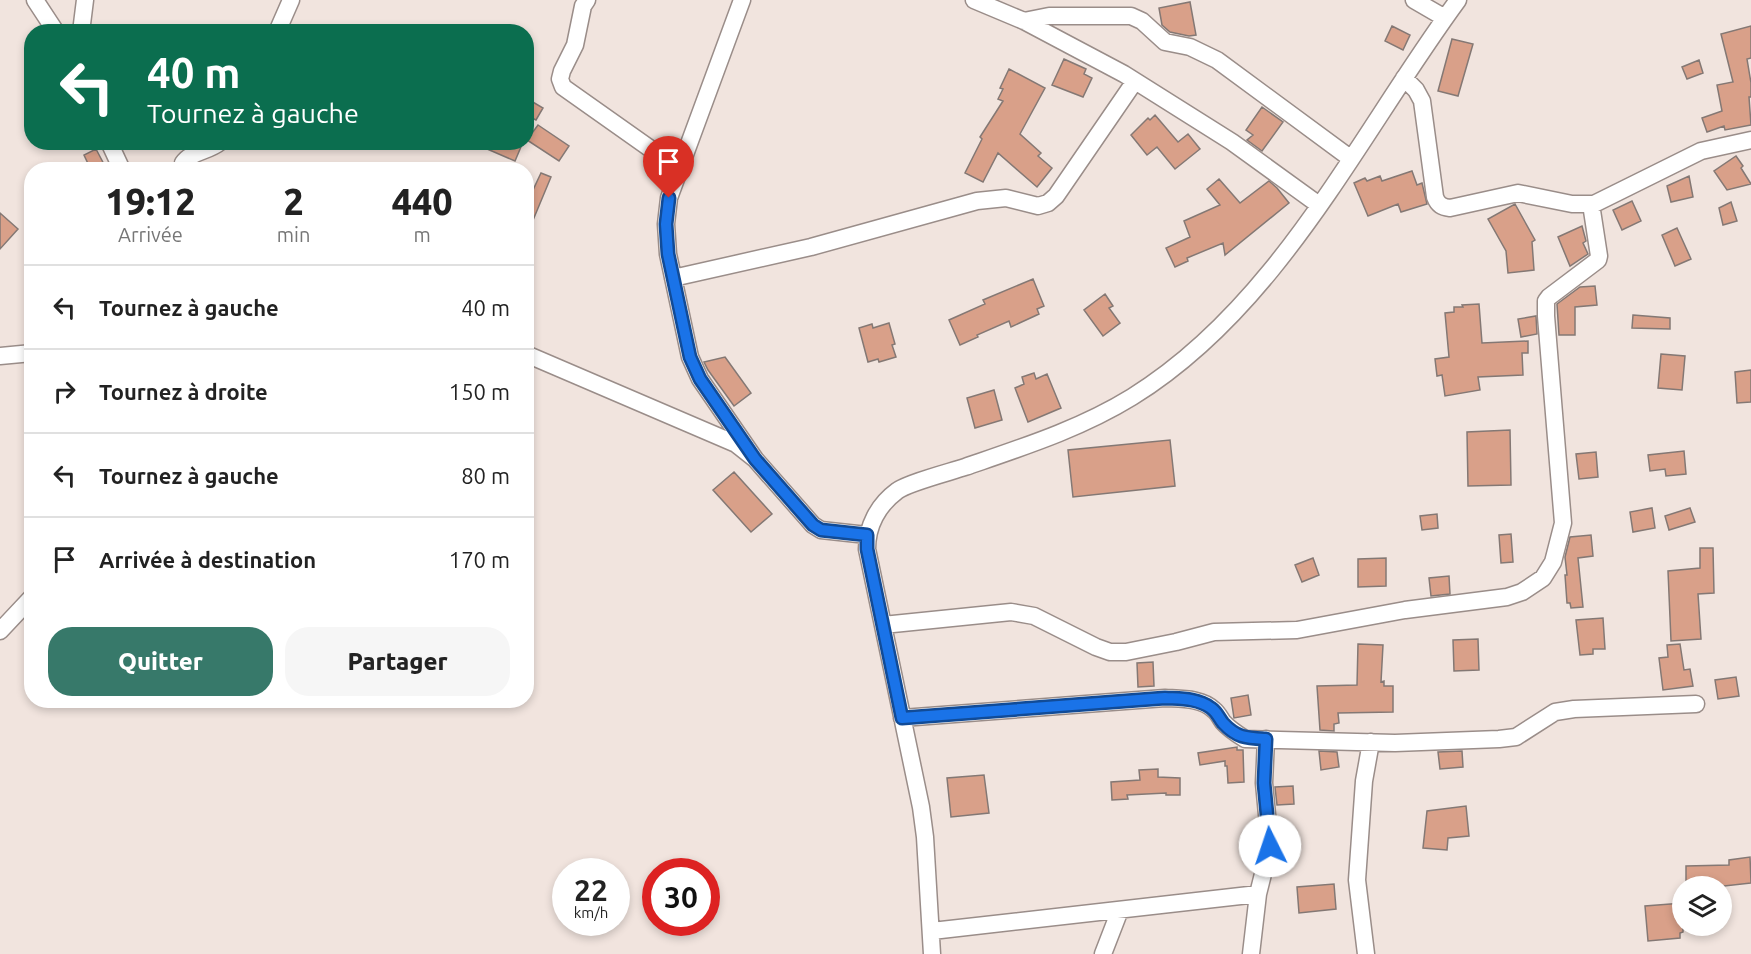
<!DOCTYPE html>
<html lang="fr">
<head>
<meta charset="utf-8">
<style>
  :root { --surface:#fff; --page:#f6f6f6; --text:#222; --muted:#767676; --line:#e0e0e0; --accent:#37796a }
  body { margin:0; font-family:Ubuntu,sans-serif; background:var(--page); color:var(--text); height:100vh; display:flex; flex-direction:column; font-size:22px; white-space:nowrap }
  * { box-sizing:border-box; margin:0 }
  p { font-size:20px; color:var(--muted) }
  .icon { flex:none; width:33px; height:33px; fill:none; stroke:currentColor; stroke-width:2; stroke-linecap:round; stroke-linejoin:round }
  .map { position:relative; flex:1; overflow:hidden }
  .side { position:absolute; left:24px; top:162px; width:510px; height:546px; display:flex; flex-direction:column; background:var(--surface); border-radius:24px; box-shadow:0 3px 9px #0003 }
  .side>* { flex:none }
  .top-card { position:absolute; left:24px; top:24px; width:510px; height:126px; border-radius:24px; box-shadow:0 3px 9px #0003; background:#0b6e4f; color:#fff; overflow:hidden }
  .fabs { position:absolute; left:1672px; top:876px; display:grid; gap:12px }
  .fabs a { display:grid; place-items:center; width:60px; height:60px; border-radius:50%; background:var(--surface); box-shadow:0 3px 9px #0003; font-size:30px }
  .speed { position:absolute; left:552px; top:858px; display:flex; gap:12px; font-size:30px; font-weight:700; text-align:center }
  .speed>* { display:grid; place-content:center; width:78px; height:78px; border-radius:50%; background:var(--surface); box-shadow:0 3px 9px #0003; line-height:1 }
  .speed small { font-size:15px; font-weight:400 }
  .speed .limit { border:9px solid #d22; background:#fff; color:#111 }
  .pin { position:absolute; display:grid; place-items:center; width:51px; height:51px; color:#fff; margin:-62px -26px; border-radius:50% 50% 50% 0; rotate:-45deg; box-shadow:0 0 6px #0007 }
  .pin .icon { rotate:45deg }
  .me { position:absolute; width:66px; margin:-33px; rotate:356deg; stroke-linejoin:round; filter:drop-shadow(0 0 4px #0008) }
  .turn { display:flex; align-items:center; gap:21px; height:126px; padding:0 24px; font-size:27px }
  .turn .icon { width:78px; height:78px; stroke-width:2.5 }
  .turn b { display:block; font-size:42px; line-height:51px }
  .eta { display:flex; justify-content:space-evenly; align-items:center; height:102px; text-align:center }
  .eta b { font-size:36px; font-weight:800; line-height:42px }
  .action { display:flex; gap:12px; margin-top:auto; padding:12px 24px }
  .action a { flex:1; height:69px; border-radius:24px; background:var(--accent); color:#fff; font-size:24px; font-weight:800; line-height:69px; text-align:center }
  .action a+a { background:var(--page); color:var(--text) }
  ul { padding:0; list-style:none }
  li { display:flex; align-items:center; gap:18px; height:84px; padding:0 24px; border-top:2px solid var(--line) }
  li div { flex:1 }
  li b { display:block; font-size:22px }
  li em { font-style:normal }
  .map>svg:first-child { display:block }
  .building { fill:#d9a089; stroke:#847874; stroke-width:1.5 }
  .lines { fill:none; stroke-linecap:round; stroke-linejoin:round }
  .minor-casing { stroke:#9a8d89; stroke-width:19 }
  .minor { stroke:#fff; stroke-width:16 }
  .route-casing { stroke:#114b97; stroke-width:15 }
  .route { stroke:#1a73e8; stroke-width:10 }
</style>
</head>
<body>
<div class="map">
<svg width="1751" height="954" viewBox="0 0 1751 954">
  <rect width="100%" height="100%" fill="#f1e4de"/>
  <path class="building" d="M 1190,2 L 1196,35 L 1189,36 L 1170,32 L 1162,25 L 1159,8 Z
    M 1392,26 L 1410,35 L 1403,50 L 1385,41 Z
    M 1751,26 L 1751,58 L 1747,59 L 1751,83 L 1751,97 L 1749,97 L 1751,125 L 1725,130 L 1724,126 L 1707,132 L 1702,118 L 1722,111 L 1717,85 L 1733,82 L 1721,34 Z
    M 1452,39 L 1473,44 L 1458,96 L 1438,91 Z
    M 1064,59 L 1086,69 L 1084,74 L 1092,78 L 1083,97 L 1052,85 Z
    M 1699,60 L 1703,73 L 1687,79 L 1682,67 Z
    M 1009,69 L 1045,88 L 1020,134 L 1041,153 L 1038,156 L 1052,168 L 1037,187 L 998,153 L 983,182 L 965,173 L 982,139 L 980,137 L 1003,101 L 998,99 L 1003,89 L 1000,88 Z
    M 526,98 L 543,108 L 536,120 L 526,115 Z
    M 1262,107 L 1283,122 L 1262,151 L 1247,140 L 1253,135 L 1246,130 Z
    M 1155,115 L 1178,142 L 1188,134 L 1200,149 L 1175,169 L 1157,147 L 1147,155 L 1131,135 L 1148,118 L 1150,120 Z
    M 538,125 L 569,146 L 559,161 L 527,140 Z
    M 471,142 L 523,142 L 515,161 Z
    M 96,149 L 107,170 L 91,170 L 84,155 Z
    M 1736,156 L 1743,166 L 1741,168 L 1751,184 L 1727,190 L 1714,171 Z
    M 1412,171 L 1417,185 L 1422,183 L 1427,204 L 1401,212 L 1398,204 L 1368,216 L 1354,183 L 1365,178 L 1367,181 L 1380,176 L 1382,181 Z
    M 541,173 L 551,177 L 526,237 L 526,205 Z
    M 1689,176 L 1693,197 L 1671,202 L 1667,186 Z
    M 1219,179 L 1240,203 L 1269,181 L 1277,188 L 1289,203 L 1225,255 L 1223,243 L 1187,258 L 1188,261 L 1175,267 L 1166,248 L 1190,237 L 1184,221 L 1220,205 L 1207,189 Z
    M 1632,201 L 1641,221 L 1622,230 L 1613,210 Z
    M 1731,202 L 1737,221 L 1723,225 L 1719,208 Z
    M 1515,204 L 1535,240 L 1532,242 L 1534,270 L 1508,273 L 1506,251 L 1488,219 Z
    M 0,213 L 18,229 L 0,249 Z
    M 1582,226 L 1586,241 L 1583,243 L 1588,254 L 1570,266 L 1558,237 Z
    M 1677,228 L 1691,259 L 1675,266 L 1662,235 Z
    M 1033,279 L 1044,306 L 1037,309 L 1039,314 L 1011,327 L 1009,321 L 977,335 L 978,337 L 960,345 L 949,320 L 985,304 L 983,300 Z
    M 1595,286 L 1597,305 L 1575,307 L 1575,335 L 1559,335 L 1557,304 L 1580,287 Z
    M 1105,294 L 1113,306 L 1109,308 L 1120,323 L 1103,336 L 1084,310 Z
    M 1479,304 L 1482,343 L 1528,341 L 1528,353 L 1522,353 L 1523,375 L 1478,377 L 1480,390 L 1445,396 L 1442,375 L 1437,376 L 1435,359 L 1449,357 L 1445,313 L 1454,312 L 1454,307 L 1463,307 L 1462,305 Z
    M 1633,315 L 1670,318 L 1670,329 L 1632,328 Z
    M 1536,316 L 1537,334 L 1521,337 L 1518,319 Z
    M 889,323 L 895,344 L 892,345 L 896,357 L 879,362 L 878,359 L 868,362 L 859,328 L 872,324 L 873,328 Z
    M 1661,354 L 1685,356 L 1682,390 L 1658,388 Z
    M 725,357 L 751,393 L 734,406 L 708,370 L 704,362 Z
    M 1751,370 L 1751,402 L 1737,403 L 1735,372 Z
    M 1034,373 L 1036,379 L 1047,374 L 1061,408 L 1028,422 L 1015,388 L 1024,384 L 1022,377 Z
    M 994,390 L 1002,420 L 975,428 L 967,398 Z
    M 1510,430 L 1511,485 L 1468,486 L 1467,432 Z
    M 1170,440 L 1175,486 L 1073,497 L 1068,450 Z
    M 1684,451 L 1686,474 L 1666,476 L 1665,469 L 1650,471 L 1648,455 Z
    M 1596,452 L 1598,477 L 1579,479 L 1576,454 Z
    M 734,472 L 772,514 L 751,532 L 713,490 Z
    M 1652,508 L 1655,528 L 1633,532 L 1630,512 Z
    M 1690,508 L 1695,522 L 1669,530 L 1665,516 Z
    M 1437,514 L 1438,528 L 1422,530 L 1420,516 Z
    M 1511,534 L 1513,562 L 1501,563 L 1499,535 Z
    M 1591,535 L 1593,556 L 1578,558 L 1583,607 L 1571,608 L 1570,603 L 1567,603 L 1565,575 L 1567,575 L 1565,557 L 1570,537 Z
    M 1700,548 L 1713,548 L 1714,593 L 1698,594 L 1701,639 L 1671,641 L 1668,571 L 1700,568 Z
    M 1313,558 L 1319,575 L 1302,582 L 1295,565 Z
    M 1386,558 L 1386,586 L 1358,587 L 1358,559 Z
    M 1449,576 L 1450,594 L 1431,596 L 1429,578 Z
    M 1603,618 L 1605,649 L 1593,649 L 1593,654 L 1580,655 L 1576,620 Z
    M 1478,639 L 1479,670 L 1454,671 L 1453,640 Z
    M 1358,644 L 1383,645 L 1381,682 L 1384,681 L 1384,686 L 1393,686 L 1393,712 L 1338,713 L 1339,723 L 1334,724 L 1334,731 L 1320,730 L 1317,686 L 1357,685 Z
    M 1680,644 L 1684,670 L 1690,669 L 1693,686 L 1663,690 L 1659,658 L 1668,657 L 1667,645 Z
    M 1153,662 L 1154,686 L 1138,687 L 1137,663 Z
    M 1736,677 L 1739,696 L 1718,699 L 1715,680 Z
    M 1248,695 L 1251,715 L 1234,718 L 1231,698 Z
    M 1237,747 L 1237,750 L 1243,750 L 1244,782 L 1228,783 L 1227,766 L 1225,766 L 1225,761 L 1200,765 L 1198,753 Z
    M 1319,751 L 1337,752 L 1339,767 L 1321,770 Z
    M 1462,751 L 1463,767 L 1440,769 L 1438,752 Z
    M 1158,769 L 1158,777 L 1180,778 L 1180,795 L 1166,795 L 1166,793 L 1127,795 L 1128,799 L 1112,800 L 1111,782 L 1140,780 L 1139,770 Z
    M 984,775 L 989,813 L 951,817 L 947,778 Z
    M 1293,786 L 1294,804 L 1277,805 L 1275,787 Z
    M 1466,806 L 1469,836 L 1448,838 L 1447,850 L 1423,848 L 1427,811 Z
    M 1750,857 L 1751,883 L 1724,886 L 1686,886 L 1686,866 L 1729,865 L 1729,860 Z
    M 1334,884 L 1336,909 L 1299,913 L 1297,887 Z
    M 1683,903 L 1683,932 L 1680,933 L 1680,938 L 1648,941 L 1645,906 Z"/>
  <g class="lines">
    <defs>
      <path id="minor" d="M 35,0 L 56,32
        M 587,0 L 583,6 L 575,45 L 562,71 L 560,79 L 563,87 L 679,169
        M 742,0 L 669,198 L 666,224 L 668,254 L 690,357 L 700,379 L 755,459
        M 974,0 L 1024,21 L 1124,74 L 1232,142 L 1319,205
        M 1414,0 L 1445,18
        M 1024,21 L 1049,16 L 1131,16 L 1142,21 L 1165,42 L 1190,47 L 1217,60 L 1350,158
        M 81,32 L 85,0
        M 277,32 L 291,0
        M 1404,78 L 1416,90 L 1422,101 L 1435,197 C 1438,205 1442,207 1450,208 L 1518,193 L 1572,204 L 1594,204 L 1701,151 L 1751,140
        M 109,142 L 122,170
        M 184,170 L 183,163 C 191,151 208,152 220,142
        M 673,278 L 811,247 L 977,201 L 1006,198 L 1038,206 L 1048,203 L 1056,196 L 1135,81
        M 526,354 L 736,444 L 755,459 L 813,525 L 821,530 L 867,535
        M 0,356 L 32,353
        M 883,625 L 1011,612 L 1034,616 L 1096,647 L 1110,652 L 1126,652 L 1176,642 L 1214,632 L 1297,630 L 1405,610 L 1507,597 L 1522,592 L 1543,578 L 1553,562 L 1563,523 L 1546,316 L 1546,301 L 1549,297 L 1598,260 L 1599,256 L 1591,204
        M 0,631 L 32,597
        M 902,718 L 1165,698 C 1181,699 1202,698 1214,710 C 1218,713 1220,718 1223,722 C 1229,729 1237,734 1245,739 L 1395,743 L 1499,739 L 1516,737 L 1555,712 L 1574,709 L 1696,704
        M 932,931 L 1258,894
        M 932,954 L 925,837 L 921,807 L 867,549 C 867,526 878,505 897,491 C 907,483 950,472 965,467 C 1023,447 1080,429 1132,397 C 1279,306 1358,136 1458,0
        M 1103,954 L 1120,910
        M 1251,954 L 1258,894 L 1270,846 L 1264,783 L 1266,739
        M 1366,954 L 1357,880 L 1364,781 L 1371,742"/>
    </defs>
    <use href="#minor" class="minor-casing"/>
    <use href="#minor" class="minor"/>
  </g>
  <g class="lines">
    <defs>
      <path id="route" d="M 669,198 L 666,224 L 668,254 L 690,357 L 700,379 L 755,459 L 813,525 L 821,530 L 867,535 L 867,549 L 902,718 L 1165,698 C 1181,699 1197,698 1211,708 C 1217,712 1219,718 1223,723 C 1237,738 1246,738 1266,739 L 1264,783 L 1270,846"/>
    </defs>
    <use href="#route" class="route-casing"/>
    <use href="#route" class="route"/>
  </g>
</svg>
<div class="fabs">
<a><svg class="icon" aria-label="layers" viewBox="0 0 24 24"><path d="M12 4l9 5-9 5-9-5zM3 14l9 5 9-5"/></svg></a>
</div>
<div class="speed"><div>22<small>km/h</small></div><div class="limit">30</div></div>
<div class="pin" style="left:669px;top:198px;background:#d93025"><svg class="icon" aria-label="arrive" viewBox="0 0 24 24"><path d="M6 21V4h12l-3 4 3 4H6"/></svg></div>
<svg class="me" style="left:1270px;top:846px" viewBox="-20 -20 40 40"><circle r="19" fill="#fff"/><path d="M0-13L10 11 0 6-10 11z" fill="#1a73e8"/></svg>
<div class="top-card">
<div class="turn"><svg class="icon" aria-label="left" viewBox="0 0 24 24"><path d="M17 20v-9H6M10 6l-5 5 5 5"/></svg><div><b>40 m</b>Tournez à gauche</div></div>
</div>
<section class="side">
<div class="eta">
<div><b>19:12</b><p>Arrivée</p></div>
<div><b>2</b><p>min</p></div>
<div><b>440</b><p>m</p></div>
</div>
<ul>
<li><svg class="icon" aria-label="left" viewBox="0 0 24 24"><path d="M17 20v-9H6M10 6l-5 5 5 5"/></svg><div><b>Tournez à gauche</b></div><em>40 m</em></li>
<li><svg class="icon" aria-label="right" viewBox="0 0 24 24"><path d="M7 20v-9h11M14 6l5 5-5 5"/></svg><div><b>Tournez à droite</b></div><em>150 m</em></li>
<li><svg class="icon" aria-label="left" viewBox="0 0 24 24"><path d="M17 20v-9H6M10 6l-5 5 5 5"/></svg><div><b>Tournez à gauche</b></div><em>80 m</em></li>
<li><svg class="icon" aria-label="arrive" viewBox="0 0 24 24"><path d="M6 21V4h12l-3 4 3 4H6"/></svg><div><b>Arrivée à destination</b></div><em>170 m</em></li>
</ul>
<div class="action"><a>Quitter</a><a>Partager</a></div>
</section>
</div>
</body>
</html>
